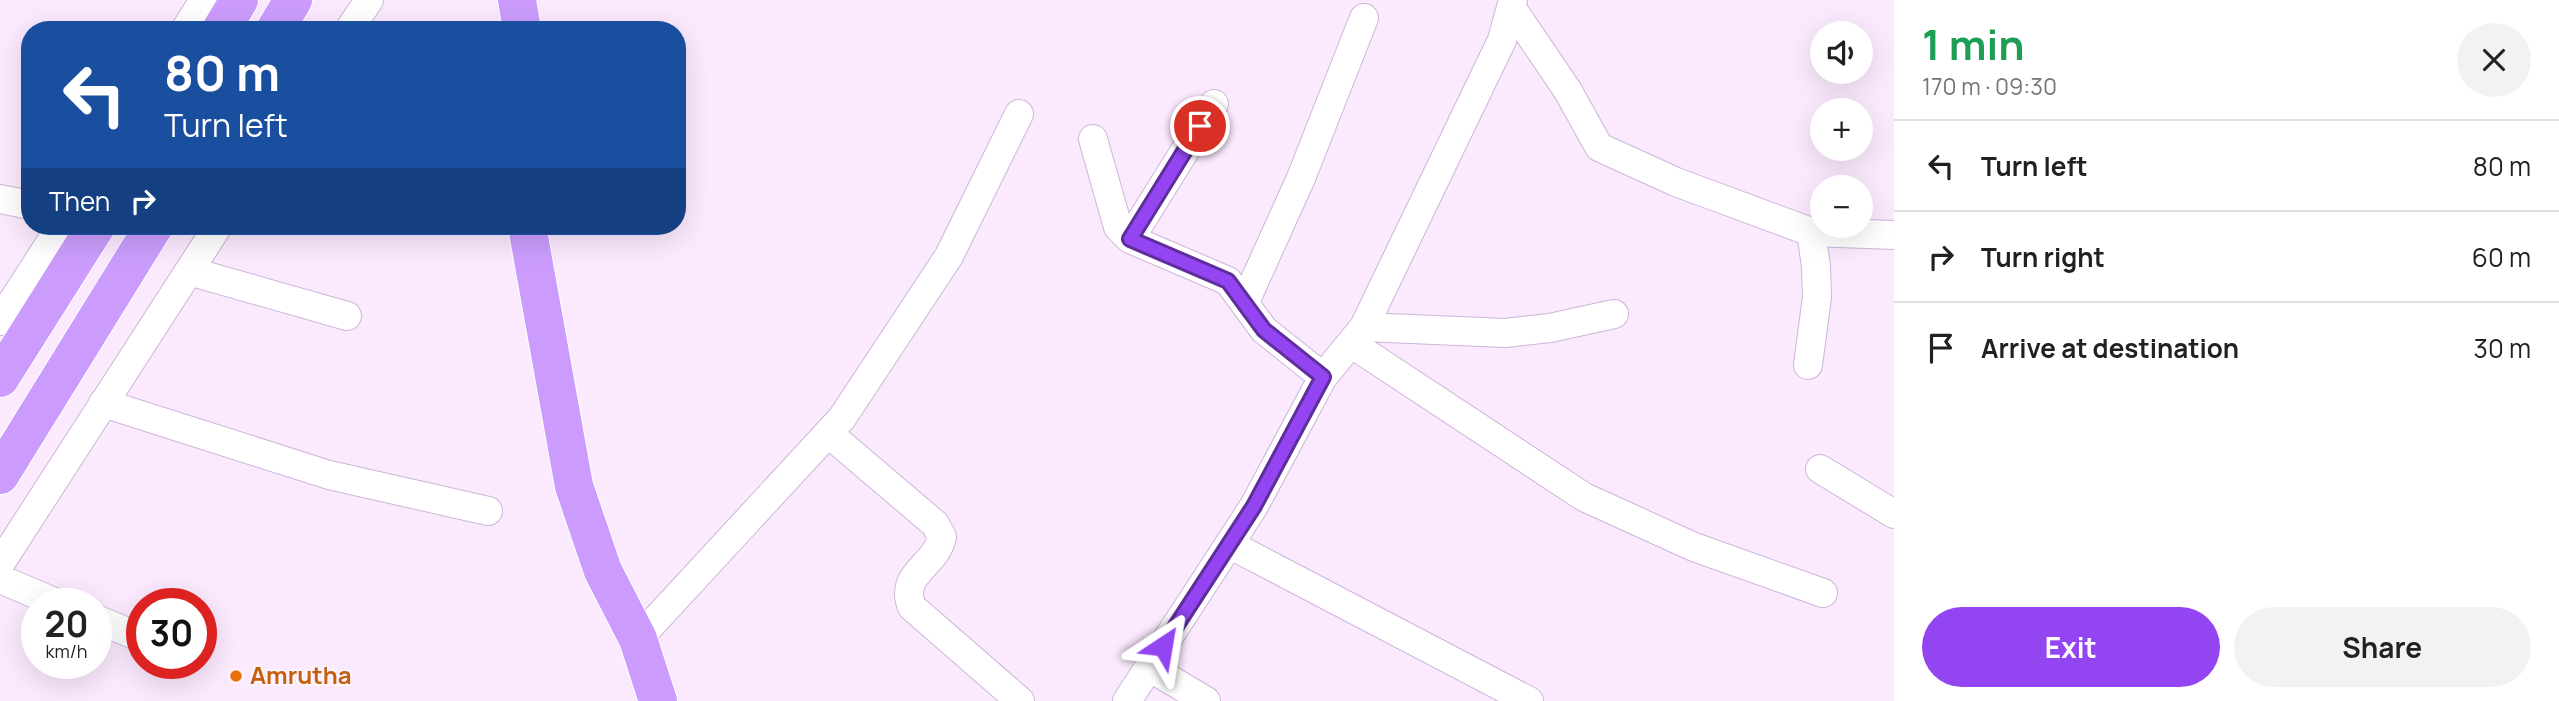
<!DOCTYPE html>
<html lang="en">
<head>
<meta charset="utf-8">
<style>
  :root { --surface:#fff; --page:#f2f2f2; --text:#202124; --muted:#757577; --line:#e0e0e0; --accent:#9345f1 }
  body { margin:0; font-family:Manrope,sans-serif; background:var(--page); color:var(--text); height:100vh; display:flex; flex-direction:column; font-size:26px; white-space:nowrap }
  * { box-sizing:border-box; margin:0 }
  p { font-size:23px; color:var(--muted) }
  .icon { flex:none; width:38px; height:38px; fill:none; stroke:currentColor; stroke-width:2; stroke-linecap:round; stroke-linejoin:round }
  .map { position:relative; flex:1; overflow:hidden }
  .side { display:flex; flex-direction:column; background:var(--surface); width:665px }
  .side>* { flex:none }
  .hud { position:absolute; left:21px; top:21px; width:665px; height:214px; border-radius:28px; box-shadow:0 7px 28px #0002; background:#1a4fa0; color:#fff; overflow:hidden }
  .controls { position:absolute; left:1810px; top:21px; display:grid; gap:14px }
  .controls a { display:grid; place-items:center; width:63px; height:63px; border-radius:50%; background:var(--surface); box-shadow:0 7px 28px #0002; font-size:35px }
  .speed { position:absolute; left:21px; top:588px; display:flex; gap:14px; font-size:35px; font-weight:700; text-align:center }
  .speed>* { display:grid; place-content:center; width:91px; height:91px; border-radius:50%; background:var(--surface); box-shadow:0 7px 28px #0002; line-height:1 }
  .speed small { font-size:18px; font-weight:400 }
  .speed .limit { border:10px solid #d22; background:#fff; color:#111 }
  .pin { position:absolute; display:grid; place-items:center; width:60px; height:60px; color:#fff; margin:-30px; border:4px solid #fff; border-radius:50%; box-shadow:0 2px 7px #0007 }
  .me { position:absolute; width:77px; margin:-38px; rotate:33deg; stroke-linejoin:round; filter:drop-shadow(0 0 5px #0008) }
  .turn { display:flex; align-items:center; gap:24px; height:147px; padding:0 28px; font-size:32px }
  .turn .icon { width:91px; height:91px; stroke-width:2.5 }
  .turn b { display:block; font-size:49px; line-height:60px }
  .then { display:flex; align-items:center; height:66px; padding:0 28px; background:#0003; gap:14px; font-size:26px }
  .round { display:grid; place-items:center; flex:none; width:74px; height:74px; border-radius:37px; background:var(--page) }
  .head { display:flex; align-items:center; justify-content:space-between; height:119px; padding:0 28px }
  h1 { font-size:42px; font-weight:700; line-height:52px; color:#1e9e55 }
  .cta { display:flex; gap:14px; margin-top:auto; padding:14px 28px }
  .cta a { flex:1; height:80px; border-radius:42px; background:var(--accent); color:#fff; font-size:28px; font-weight:700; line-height:80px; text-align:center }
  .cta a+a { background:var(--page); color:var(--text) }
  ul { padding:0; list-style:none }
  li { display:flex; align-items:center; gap:21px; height:91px; padding:0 28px; border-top:2px solid var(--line) }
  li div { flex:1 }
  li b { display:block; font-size:26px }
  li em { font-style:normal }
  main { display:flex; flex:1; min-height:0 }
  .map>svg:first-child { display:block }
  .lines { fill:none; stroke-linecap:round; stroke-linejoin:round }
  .minor-casing { stroke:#cdb5da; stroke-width:30 }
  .highway-casing { stroke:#fff; stroke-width:40 }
  .minor { stroke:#fff; stroke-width:28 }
  .highway { stroke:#cb9cfd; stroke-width:38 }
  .route-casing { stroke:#602d9d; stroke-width:18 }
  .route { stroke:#9345f1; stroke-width:12 }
  .food-dot { fill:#e8710a; stroke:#fdf2ff; stroke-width:2.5 }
  .labels { text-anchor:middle; stroke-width:5; stroke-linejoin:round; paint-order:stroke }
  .food-label { font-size:24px; font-weight:bold; fill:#c56008; stroke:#fdf2ff; text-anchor:start }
</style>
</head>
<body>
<main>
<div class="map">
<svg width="1894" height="701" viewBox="0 0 1894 701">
  <rect width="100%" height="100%" fill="#fbe9fe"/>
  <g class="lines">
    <defs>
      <path id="minor" d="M 1511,7 L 1568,91 L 1599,147 L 1676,182 L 1811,232 L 1894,235
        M 185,30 L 204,0
        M 349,30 L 369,0
        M 1093,139 L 1118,227 L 1130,239 L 1228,281 L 1264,330 L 1323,377
        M 0,199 L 30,205
        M 1130,239 L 1214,104
        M 189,271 L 347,316
        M 1245,302 L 1301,178 L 1364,18
        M 0,321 L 61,226
        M 1364,327 L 1505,333 L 1550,328 L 1614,314
        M 1352,344 L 1584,497 L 1694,547 L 1823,593
        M 1808,365 L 1817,297 L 1816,266 L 1811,232
        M 103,403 L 329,475 L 488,511
        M 828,433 L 935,524 L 942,537 C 936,566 898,574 912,607 L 1020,701
        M 1820,469 L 1894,514
        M 1229,544 L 1529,701
        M 0,564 L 218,226
        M 0,579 L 59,604
        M 96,619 L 142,638
        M 638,639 L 842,418 L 949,256 L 1019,114
        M 1149,667 L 1206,701
        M 1127,701 L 1254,506 L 1323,377 L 1364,327 L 1502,40 L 1513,0"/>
      <path id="highway" d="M 517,0 L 522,30
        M 221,30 L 239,0
        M 275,30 L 293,0
        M 527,226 L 574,486 L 603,571 L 638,639 L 658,701
        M 0,378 L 96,226
        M 0,475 L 154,226"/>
    </defs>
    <use href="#minor" class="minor-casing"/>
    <use href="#highway" class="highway-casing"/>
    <use href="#minor" class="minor"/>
    <use href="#highway" class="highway"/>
  </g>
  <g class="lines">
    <defs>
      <path id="route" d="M 1163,646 L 1254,506 L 1323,377 L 1264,330 L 1228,281 L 1130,239 L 1200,126"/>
    </defs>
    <use href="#route" class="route-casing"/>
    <use href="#route" class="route"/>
  </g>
  <circle class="food-dot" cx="236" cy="676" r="7"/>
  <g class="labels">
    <g class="food-label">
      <text x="250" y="684">Amrutha</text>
    </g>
  </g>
</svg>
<div class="controls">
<a><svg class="icon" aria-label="sound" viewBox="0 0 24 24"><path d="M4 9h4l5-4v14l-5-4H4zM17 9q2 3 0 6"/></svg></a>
<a>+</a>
<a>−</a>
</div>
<div class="speed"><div>20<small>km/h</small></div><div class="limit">30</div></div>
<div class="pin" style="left:1200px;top:126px;background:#d93025"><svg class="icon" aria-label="arrive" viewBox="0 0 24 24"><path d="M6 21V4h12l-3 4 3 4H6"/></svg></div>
<svg class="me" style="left:1163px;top:646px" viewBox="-20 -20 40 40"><path d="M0-17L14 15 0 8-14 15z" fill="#9345f1" stroke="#fff" stroke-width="4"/></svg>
<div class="hud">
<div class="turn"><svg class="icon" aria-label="left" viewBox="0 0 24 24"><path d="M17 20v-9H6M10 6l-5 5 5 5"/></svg><div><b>80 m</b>Turn left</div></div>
<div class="then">Then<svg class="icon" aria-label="right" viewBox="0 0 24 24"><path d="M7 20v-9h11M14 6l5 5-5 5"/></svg></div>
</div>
</div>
<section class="side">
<div class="head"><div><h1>1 min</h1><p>170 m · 09:30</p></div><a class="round"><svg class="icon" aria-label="close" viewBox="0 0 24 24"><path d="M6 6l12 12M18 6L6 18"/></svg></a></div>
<ul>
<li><svg class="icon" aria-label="left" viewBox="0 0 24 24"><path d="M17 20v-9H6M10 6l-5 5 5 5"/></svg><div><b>Turn left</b></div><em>80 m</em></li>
<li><svg class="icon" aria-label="right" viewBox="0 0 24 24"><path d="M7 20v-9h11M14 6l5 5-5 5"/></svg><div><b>Turn right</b></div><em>60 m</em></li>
<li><svg class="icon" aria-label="arrive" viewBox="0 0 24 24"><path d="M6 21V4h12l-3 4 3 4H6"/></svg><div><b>Arrive at destination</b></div><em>30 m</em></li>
</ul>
<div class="cta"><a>Exit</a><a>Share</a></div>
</section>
</main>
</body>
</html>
